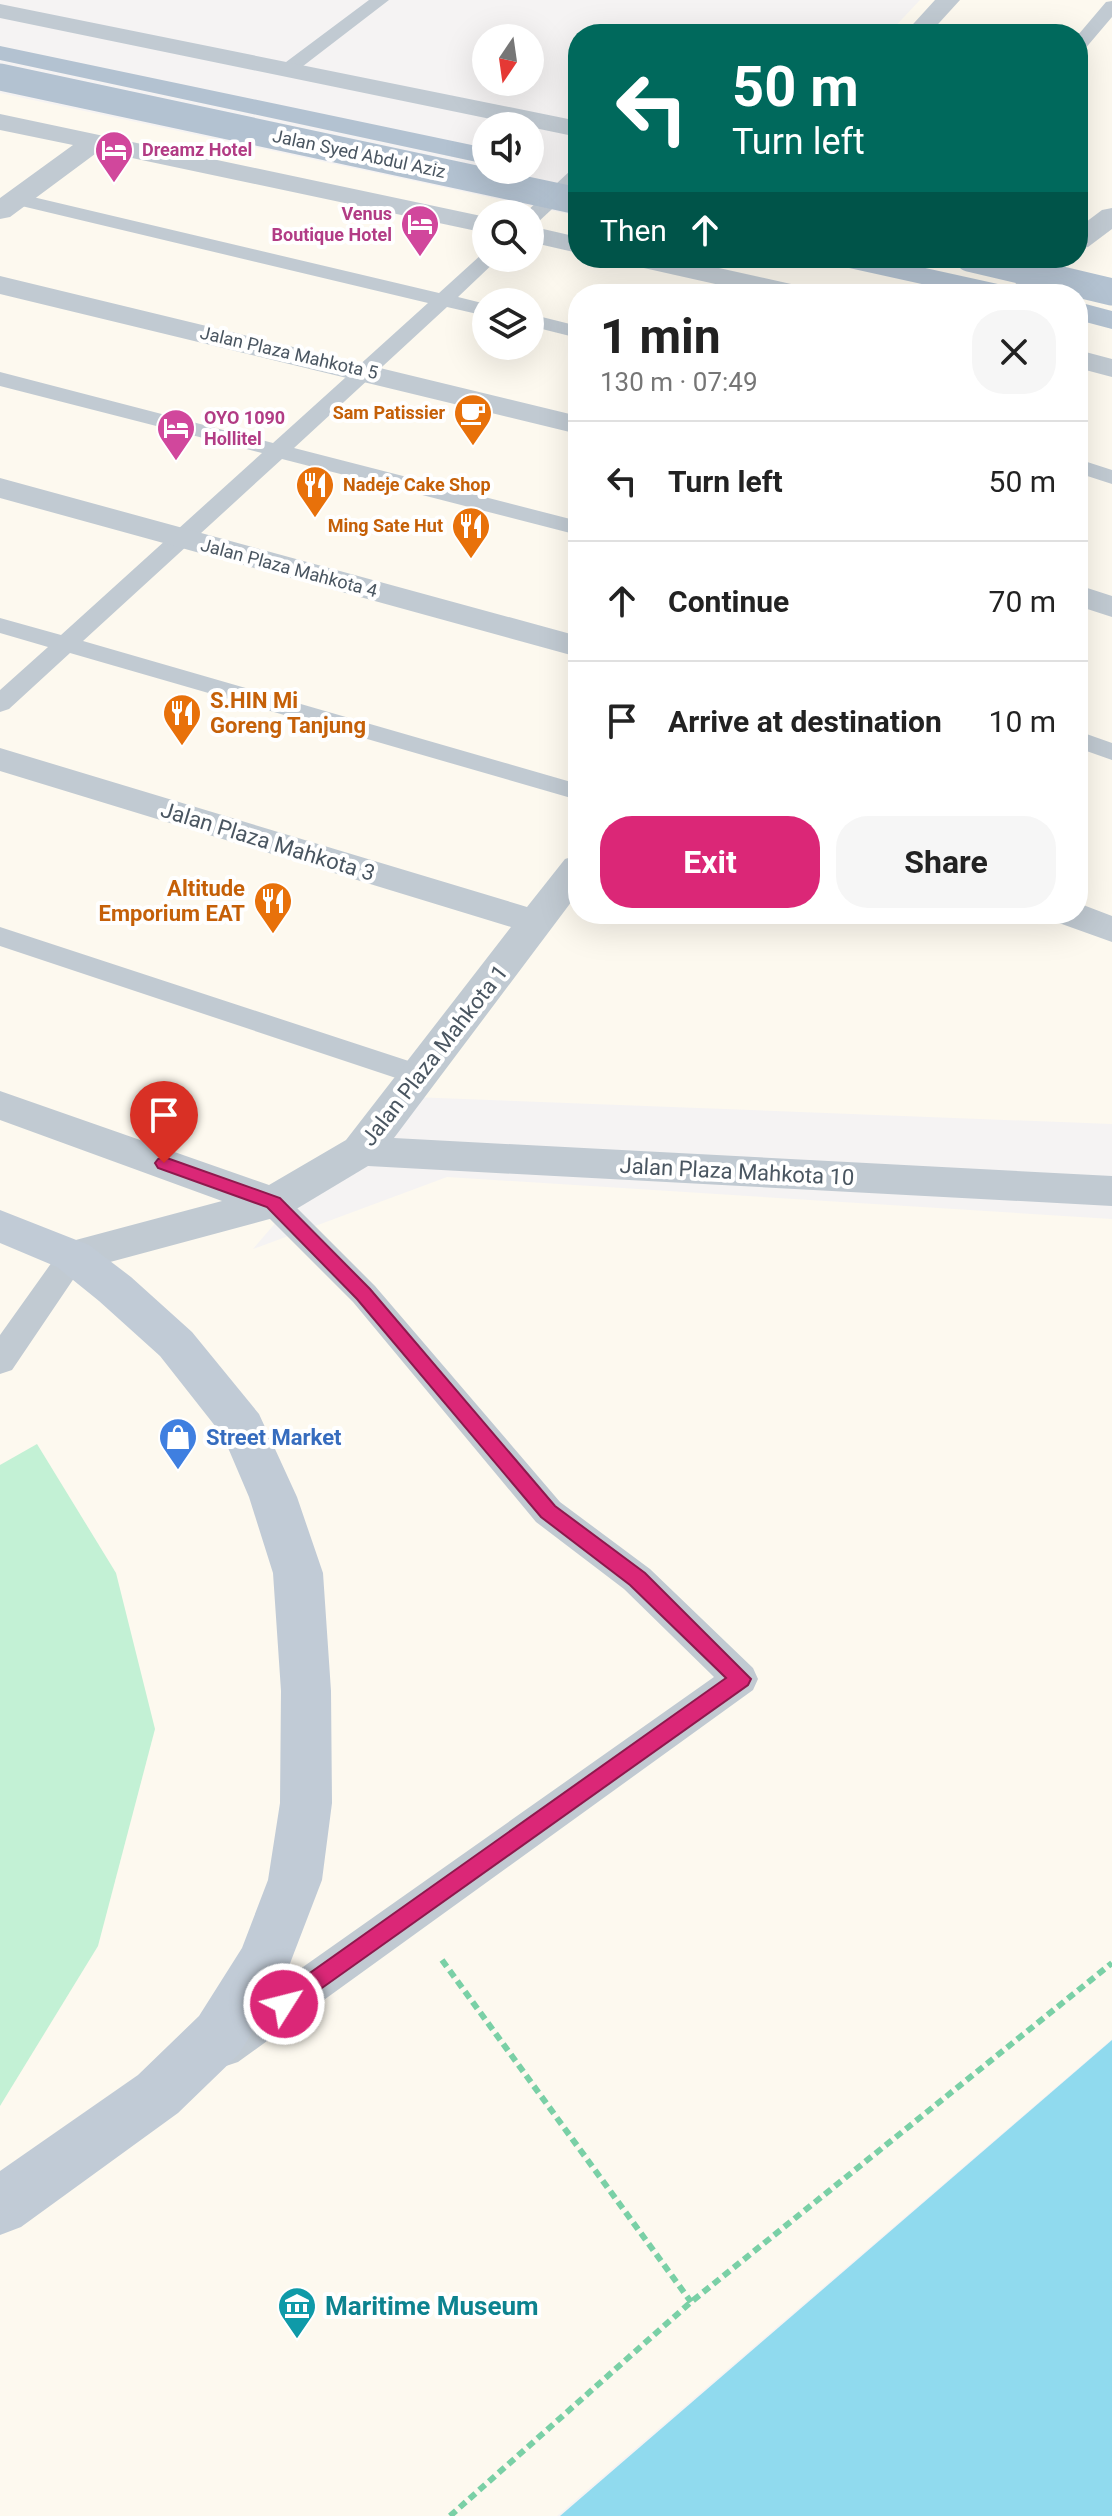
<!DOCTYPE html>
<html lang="en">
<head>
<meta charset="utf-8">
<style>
  :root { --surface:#fff; --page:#f6f6f6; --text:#222; --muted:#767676; --line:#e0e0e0; --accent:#db2777 }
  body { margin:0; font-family:Roboto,sans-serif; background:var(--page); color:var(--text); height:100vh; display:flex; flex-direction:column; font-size:30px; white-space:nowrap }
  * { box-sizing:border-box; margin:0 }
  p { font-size:26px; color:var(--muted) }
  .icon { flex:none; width:44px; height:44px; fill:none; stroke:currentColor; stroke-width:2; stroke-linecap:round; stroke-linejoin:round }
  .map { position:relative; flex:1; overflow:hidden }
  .side { position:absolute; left:568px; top:284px; width:520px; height:640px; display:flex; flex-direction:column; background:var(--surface); border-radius:32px; box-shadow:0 8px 32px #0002 }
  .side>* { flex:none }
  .banner { position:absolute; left:568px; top:24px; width:520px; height:244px; border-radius:32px; box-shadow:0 8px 32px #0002; background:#00695c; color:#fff; overflow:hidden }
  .needle { width:52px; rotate:193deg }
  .fabs { position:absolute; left:472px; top:24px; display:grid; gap:16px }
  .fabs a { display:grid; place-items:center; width:72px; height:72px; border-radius:50%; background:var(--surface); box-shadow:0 8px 32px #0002; font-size:40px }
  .pin { position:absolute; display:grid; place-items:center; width:68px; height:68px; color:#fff; margin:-82px -34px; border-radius:50% 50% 50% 0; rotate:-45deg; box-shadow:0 0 8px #0007 }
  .pin .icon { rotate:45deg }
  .me { position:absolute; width:88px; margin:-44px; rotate:54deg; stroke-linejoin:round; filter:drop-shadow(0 0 6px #0008) }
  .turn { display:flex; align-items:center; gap:28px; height:168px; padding:0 32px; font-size:36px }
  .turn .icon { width:104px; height:104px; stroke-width:2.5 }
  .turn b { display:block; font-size:56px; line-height:68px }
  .then { display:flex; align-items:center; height:76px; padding:0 32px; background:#0003; gap:16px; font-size:30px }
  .round { display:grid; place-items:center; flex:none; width:84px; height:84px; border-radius:32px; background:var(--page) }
  .overview { display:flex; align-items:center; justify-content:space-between; height:136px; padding:0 32px }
  h1 { font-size:48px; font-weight:700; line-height:60px }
  .primary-button { display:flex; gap:16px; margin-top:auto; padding:16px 32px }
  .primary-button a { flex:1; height:92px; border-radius:32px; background:var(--accent); color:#fff; font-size:32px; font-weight:700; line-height:92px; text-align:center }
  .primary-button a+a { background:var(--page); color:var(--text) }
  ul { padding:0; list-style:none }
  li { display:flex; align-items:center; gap:24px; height:120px; padding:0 32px; border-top:2px solid var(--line) }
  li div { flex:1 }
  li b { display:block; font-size:30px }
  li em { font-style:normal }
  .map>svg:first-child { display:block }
  .commercial { fill:#fdf9ef; fill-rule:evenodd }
  .green { fill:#c3f1d5 }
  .water { fill:#90daee }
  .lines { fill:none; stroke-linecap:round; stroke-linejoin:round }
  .path { stroke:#7ad0a6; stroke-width:6; stroke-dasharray:8 5; stroke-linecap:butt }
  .lane { fill:#c1cad2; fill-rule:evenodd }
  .street { fill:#c1cad2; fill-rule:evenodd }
  .secondary { fill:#c1cbd6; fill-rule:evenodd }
  .primary { fill:#b3c2d1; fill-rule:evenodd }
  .primary-bridge { stroke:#b3c2d1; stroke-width:27 }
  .route { fill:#db2777; stroke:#8e194d; stroke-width:2 }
  .labels { text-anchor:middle; stroke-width:8; stroke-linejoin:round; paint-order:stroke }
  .far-hotel-label { font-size:18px; font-weight:bold; fill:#b23c85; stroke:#fff; text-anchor:start }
  .far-street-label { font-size:18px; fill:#4a5661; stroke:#fff }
  .far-food-label { font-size:18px; font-weight:bold; fill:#c56008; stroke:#fff; text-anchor:end }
  .food-label { font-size:22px; font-weight:bold; fill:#c56008; stroke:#fff; text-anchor:start }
  .street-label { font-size:22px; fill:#4a5661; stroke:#fff }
  .shop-label { font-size:22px; font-weight:bold; fill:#366cbe; stroke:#fff; text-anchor:start }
  .near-culture-label { font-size:26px; font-weight:bold; fill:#0d838f; stroke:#fff; text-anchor:start }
</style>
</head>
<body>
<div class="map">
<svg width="1112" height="2516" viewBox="0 0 1112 2516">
  <rect width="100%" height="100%" fill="#f5f3f3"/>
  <path class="commercial" d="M 920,0 L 1112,0 L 1112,1124 L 385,1096 L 253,1249 L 447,1177 L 1112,1219 L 1112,2039 L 557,2516 L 0,2516 L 0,93 L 578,216 L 578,258 L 1078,258 L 1078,34 L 888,34 ZM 486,214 L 530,214 L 530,258 L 486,258 ZM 578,294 L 1078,294 L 1078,914 L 578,914 ZM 486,302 L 530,302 L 530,346 L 486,346 Z"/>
  <path class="green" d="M 37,1444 L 116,1573 L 155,1729 L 98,1946 L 0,2106 L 0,1465 Z"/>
  <path class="water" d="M 1112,2040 L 1112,2516 L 560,2516 Z"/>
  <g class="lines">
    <path class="path" d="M 442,1960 L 691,2302
      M 450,2516 L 691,2302 L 1112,1963"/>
    <path class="lane" d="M 369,0 L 389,0 L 294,73 L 282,73 L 279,69 L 282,65 Z
      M 1112,1 L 1112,17 L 1084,50 L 1078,51 L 1078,35 L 1106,2 Z
      M 578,168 L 578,185 L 537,223 L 530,225 L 530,214 L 524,214 L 571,170 Z
      M 16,193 L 439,293 L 482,254 L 486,253 L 486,258 L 499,258 L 458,297 L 486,304 L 486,316 L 447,307 L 294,448 L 578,521 L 578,535 L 282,459 L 83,641 L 578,784 L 578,800 L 70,653 L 9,709 L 0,712 L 0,690 L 48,647 L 0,633 L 0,618 L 61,635 L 262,453 L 0,386 L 0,372 L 273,443 L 428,303 L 9,203 L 6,199 Z
      M 530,314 L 578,326 L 578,338 L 530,326 Z
      M 1078,459 L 1112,470 L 1112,484 L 1078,473 Z
      M 1078,731 L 1112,743 L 1112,760 L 1078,748 Z
      M 0,927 L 430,1068 L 434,1075 L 430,1082 L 419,1085 L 408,1082 L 0,946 Z
      M 273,1192 L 284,1195 L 375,1286 L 560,1502 L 650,1569 L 753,1668 L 758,1679 L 753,1690 L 238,2062 L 223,2067 L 208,2062 L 202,2048 L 208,2034 L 714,1677 L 624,1589 L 536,1522 L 353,1302 L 262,1211 L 257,1203 L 262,1195 Z
      M 73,1244 L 84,1248 L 89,1256 L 12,1370 L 0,1374 L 0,1335 L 62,1248 Z"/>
    <path class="street" d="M 935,0 L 960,0 L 929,34 L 904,34 Z
      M 0,4 L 578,121 L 578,137 L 0,18 Z
      M 0,114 L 486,217 L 486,233 L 99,151 L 10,217 L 0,219 L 0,198 L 73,145 L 0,130 Z
      M 1112,208 L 1112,229 L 1088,247 L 1078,249 L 1078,228 L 1102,210 Z
      M 530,226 L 578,237 L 578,253 L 530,242 Z
      M 622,258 L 674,258 L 809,288 L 813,294 L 760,294 L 626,264 Z
      M 1037,258 L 1066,258 L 1036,294 L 1007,294 Z
      M 0,276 L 578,416 L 578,434 L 0,294 Z
      M 1078,350 L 1112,359 L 1112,377 L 1078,368 Z
      M 0,478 L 578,636 L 578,657 L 0,498 Z
      M 1078,585 L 1112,596 L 1112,617 L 1078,606 Z
      M 0,748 L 527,907 L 565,859 L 578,855 L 578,893 L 394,1138 L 1112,1176 L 1112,1206 L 368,1166 L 288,1214 L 73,1272 L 57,1267 L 51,1256 L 57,1245 L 222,1201 L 0,1120 L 0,1091 L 269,1185 L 346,1140 L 511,927 L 0,771 Z
      M 1078,903 L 1112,916 L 1112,942 L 1059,923 L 1054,914 L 1078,914 Z"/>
    <path class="secondary" d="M 0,1210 L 89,1245 L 131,1277 L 192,1332 L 259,1414 L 297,1497 L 323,1573 L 331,1691 L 332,1803 L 322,1880 L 284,1979 L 239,2054 L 178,2113 L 21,2227 L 0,2235 L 0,2171 L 138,2075 L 199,2016 L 242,1948 L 268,1880 L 280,1803 L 281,1691 L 273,1573 L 249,1497 L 223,1436 L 160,1356 L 99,1301 L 57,1267 L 0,1243 Z"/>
    <path class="primary" d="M 0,46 L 486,148 L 486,164 L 0,60 Z
      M 827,258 L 880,258 L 1016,288 L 1020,294 L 967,294 L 831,264 Z
      M 1078,302 L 1112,311 L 1112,329 L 1078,320 Z"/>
    <path class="primary-bridge" d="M 0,77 L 578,201
      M 969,258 L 1112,292"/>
  </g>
  <path class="route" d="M 164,1157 L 280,1198 L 370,1289 L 555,1506 L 645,1573 L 751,1679 L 748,1685 L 284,2015 L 276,2012 L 272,2004 L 276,1997 L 726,1678 L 630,1585 L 541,1517 L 357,1299 L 267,1207 L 158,1168 L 155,1163 L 158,1159 Z"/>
  <defs>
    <symbol id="hotel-pin" viewBox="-11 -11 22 30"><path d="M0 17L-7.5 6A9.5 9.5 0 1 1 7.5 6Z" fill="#d1479c" stroke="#fff"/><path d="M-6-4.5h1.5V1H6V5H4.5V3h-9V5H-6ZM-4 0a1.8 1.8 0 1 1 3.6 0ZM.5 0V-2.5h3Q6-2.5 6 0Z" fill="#fff"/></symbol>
    <symbol id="cafe-pin" viewBox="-11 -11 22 30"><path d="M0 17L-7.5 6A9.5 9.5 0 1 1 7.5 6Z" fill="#e8710a" stroke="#fff"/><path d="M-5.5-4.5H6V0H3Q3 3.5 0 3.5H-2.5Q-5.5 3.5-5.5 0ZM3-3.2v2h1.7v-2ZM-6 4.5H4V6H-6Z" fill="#fff"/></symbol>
    <symbol id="restaurant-pin" viewBox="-11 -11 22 30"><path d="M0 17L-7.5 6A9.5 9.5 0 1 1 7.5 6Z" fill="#e8710a" stroke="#fff"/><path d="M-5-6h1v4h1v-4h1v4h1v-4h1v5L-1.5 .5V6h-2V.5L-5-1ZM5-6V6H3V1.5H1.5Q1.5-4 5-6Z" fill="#fff"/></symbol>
    <symbol id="shop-pin" viewBox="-11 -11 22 30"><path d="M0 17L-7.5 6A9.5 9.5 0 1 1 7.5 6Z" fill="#3f7fe0" stroke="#fff"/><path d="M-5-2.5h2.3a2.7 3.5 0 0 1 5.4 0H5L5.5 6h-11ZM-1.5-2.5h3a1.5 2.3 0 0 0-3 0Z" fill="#fff"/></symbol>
    <symbol id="museum-pin" viewBox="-11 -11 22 30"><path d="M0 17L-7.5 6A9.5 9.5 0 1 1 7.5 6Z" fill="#0f9aa8" stroke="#fff"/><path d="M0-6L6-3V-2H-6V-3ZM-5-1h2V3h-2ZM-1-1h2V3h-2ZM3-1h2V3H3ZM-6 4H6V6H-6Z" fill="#fff"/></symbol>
  </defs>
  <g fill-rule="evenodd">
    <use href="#hotel-pin" x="92" y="128" width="44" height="60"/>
    <use href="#hotel-pin" x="398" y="202" width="44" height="60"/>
    <use href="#cafe-pin" x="451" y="391" width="44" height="60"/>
    <use href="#hotel-pin" x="154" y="406" width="44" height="60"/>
    <use href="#restaurant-pin" x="293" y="463" width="44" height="60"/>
    <use href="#restaurant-pin" x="449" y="504" width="44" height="60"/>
    <use href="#restaurant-pin" x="160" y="691" width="44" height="60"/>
    <use href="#restaurant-pin" x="251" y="879" width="44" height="60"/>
    <use href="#shop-pin" x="156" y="1415" width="44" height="60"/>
    <use href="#museum-pin" x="275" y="2284" width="44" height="60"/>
  </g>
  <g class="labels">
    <g class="far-hotel-label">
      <text x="142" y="156">Dreamz Hotel</text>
      <text x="392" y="220" text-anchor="end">Venus<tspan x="392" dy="21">Boutique Hotel</tspan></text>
      <text x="204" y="424">OYO 1090<tspan x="204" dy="21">Hollitel</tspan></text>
    </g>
    <g class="far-street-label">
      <text transform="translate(359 154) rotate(12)" y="6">Jalan Syed Abdul Aziz</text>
      <text transform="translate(289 353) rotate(13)" y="6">Jalan Plaza Mahkota 5</text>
      <text transform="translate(289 568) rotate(15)" y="6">Jalan Plaza Mahkota 4</text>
    </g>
    <g class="far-food-label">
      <text x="445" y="419">Sam Patissier</text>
      <text x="343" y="491" text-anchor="start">Nadeje Cake Shop</text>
      <text x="443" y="532">Ming Sate Hut</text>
    </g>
    <g class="food-label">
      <text x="210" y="708">S.HIN Mi<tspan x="210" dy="25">Goreng Tanjung</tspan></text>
      <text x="245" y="896" text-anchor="end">Altitude<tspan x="245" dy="25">Emporium EAT</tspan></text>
    </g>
    <g class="street-label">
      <text transform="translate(268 841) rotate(17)" y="8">Jalan Plaza Mahkota 3</text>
      <text transform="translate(434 1055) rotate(-52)" y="8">Jalan Plaza Mahkota 1</text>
      <text transform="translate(737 1171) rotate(3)" y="8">Jalan Plaza Mahkota 10</text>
    </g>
    <g class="shop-label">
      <text x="206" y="1445">Street Market</text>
    </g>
    <g class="near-culture-label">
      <text x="325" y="2315">Maritime Museum</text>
    </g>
  </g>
</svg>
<div class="fabs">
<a><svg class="needle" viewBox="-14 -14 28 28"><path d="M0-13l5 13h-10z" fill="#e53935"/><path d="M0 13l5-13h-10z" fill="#767676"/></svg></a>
<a><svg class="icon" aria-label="sound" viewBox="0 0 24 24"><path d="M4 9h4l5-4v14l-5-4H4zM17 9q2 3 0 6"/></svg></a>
<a><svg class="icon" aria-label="search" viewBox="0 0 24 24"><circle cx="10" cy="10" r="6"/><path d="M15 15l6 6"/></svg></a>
<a><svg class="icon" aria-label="layers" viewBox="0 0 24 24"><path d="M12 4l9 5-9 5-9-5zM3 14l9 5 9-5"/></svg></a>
</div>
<div class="pin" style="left:164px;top:1163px;background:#d93025"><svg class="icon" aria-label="arrive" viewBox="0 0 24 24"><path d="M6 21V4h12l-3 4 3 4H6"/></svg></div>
<svg class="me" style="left:284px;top:2004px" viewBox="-20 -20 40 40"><circle r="17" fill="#db2777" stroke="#fff" stroke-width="3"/><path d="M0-11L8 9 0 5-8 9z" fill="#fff"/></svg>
<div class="banner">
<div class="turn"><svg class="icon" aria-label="left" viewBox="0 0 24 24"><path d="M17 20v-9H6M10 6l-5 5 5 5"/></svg><div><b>50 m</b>Turn left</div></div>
<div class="then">Then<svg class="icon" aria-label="ahead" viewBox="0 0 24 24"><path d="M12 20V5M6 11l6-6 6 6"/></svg></div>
</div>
<section class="side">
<div class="overview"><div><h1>1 min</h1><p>130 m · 07:49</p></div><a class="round"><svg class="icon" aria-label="close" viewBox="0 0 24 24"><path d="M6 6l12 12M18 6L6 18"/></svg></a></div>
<ul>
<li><svg class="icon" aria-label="left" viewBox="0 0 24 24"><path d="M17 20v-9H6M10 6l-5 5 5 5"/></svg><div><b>Turn left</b></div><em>50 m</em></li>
<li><svg class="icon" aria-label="ahead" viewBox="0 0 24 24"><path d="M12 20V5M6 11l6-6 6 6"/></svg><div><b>Continue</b></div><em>70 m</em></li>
<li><svg class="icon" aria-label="arrive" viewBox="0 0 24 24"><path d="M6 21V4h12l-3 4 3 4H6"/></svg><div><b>Arrive at destination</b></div><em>10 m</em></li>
</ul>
<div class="primary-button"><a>Exit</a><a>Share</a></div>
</section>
</div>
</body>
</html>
